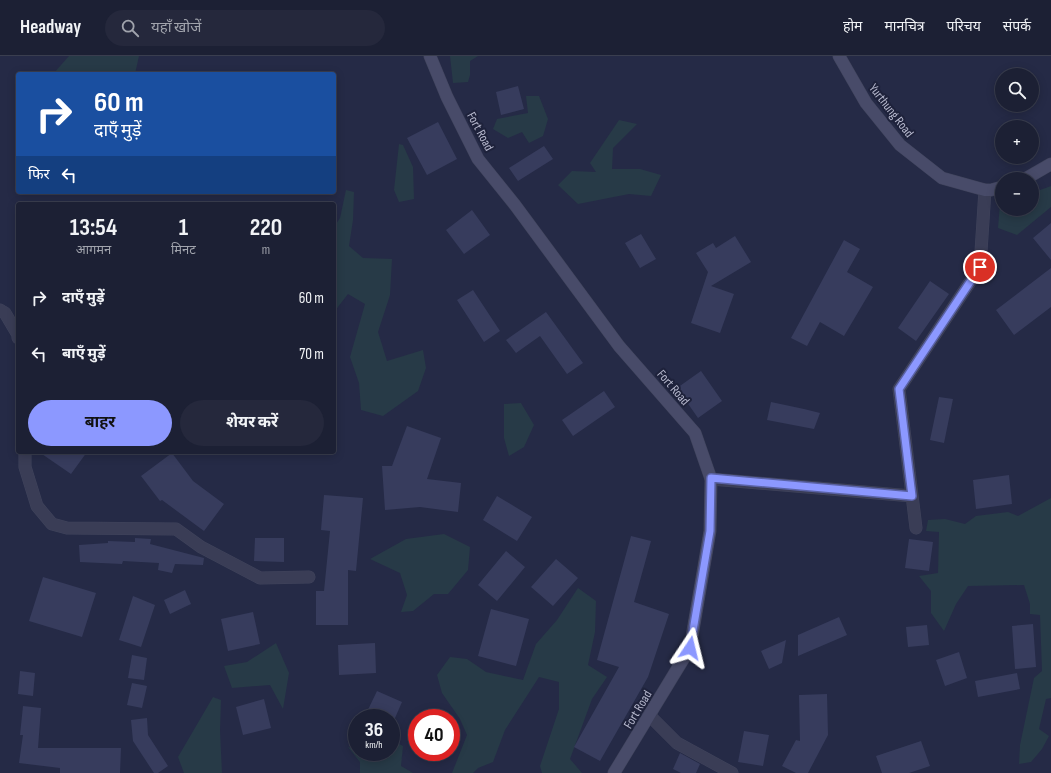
<!DOCTYPE html>
<html lang="hi">
<head>
<meta charset="utf-8">
<style>
  :root { --surface:#1c2034; --page:#25283c; --text:#f1f3f6; --muted:#a0a3ac; --line:#3a3e4f; --accent:#8c98ff }
  body { margin:0; font-family:"Sofia Sans Condensed","Noto Sans Devanagari",sans-serif; background:var(--page); color:var(--text); height:100vh; display:flex; flex-direction:column; font-size:15px; white-space:nowrap }
  * { box-sizing:border-box; margin:0 }
  p { font-size:13px; color:var(--muted) }
  .icon { flex:none; width:22px; height:22px; fill:none; stroke:currentColor; stroke-width:2; stroke-linecap:round; stroke-linejoin:round }
  .map { position:relative; flex:1; overflow:hidden }
  .side { position:absolute; left:16px; top:146px; width:320px; height:252px; display:flex; flex-direction:column; background:var(--surface); border-radius:4px; box-shadow:0 2px 10px #0003,0 0 0 1px var(--line) }
  .side>* { flex:none }
  .top-card { position:absolute; left:16px; top:16px; width:320px; height:122px; border-radius:4px; box-shadow:0 2px 10px #0003,0 0 0 1px var(--line); background:#1a4fa0; color:#fff; overflow:hidden }
  .tools { position:absolute; left:995px; top:12px; display:grid; gap:8px }
  .tools a { display:grid; place-items:center; width:44px; height:44px; border-radius:50%; background:var(--surface); box-shadow:0 2px 10px #0003,0 0 0 1px var(--line); font-size:20px }
  .speed { position:absolute; left:348px; top:653px; display:flex; gap:8px; font-size:20px; font-weight:700; text-align:center }
  .speed>* { display:grid; place-content:center; width:52px; height:52px; border-radius:50%; background:var(--surface); box-shadow:0 2px 10px #0003,0 0 0 1px var(--line); line-height:1 }
  .speed small { font-size:10px; font-weight:400 }
  .speed .limit { border:6px solid #d22; background:#fff; color:#111 }
  .pin { position:absolute; display:grid; place-items:center; width:34px; height:34px; color:#fff; margin:-17px; border:2px solid #fff; border-radius:50%; box-shadow:0 1px 4px #0007 }
  .me { position:absolute; width:44px; margin:-22px; rotate:10deg; stroke-linejoin:round; filter:drop-shadow(0 0 3px #0008) }
  .turn { display:flex; align-items:center; gap:14px; height:84px; padding:0 12px; font-size:18px }
  .turn .icon { width:52px; height:52px; stroke-width:2.5 }
  .turn b { display:block; font-size:28px; line-height:34px }
  .then { display:flex; align-items:center; height:38px; padding:0 12px; background:#0003; gap:8px; font-size:15px }
  .eta { display:flex; justify-content:space-evenly; align-items:center; height:68px; text-align:center }
  .eta b { font-size:24px; font-weight:700; line-height:28px }
  .action { display:flex; gap:8px; margin-top:auto; padding:8px 12px }
  .action a { flex:1; height:46px; border-radius:24px; background:var(--accent); color:#111; font-size:16px; font-weight:700; line-height:46px; text-align:center }
  .action a+a { background:var(--page); color:var(--text) }
  ul { padding:0; list-style:none }
  li { display:flex; align-items:center; gap:12px; height:56px; padding:0 12px }
  li div { flex:1 }
  li b { display:block; font-size:15px }
  li em { font-style:normal }
  header { display:flex; align-items:center; gap:24px; box-sizing:border-box; height:56px; padding:0 20px; background:var(--surface); border-bottom:1px solid var(--line) }
  header strong { font-size:19px }
  nav { display:flex; gap:22px; margin-inline-start:auto; font-size:14px }
  .search { width:280px; height:36px; background:var(--page); display:flex; align-items:center; gap:10px; box-sizing:border-box; padding:0 14px; border-radius:22px; color:var(--muted); font-size:15px }
  .map>svg:first-child { display:block }
  .green { fill:#273a47 }
  .building { fill:#373c5d }
  .lines { fill:none; stroke-linecap:round; stroke-linejoin:round }
  .street-casing { stroke:#40445c; stroke-width:13 }
  .secondary-casing { stroke:#40445c; stroke-width:13 }
  .street { stroke:#3a3d56; stroke-width:12 }
  .secondary { stroke:#484b69; stroke-width:12 }
  .route-casing { stroke:#5b63a6; stroke-width:10 }
  .route { stroke:#8c98ff; stroke-width:7 }
  .labels { text-anchor:middle; stroke-width:4; stroke-linejoin:round; paint-order:stroke }
  .street-label { font-size:13px; fill:#b8bacf; stroke:#1e223b }
</style>
</head>
<body>
<header>
<strong>Headway</strong>
<div class="search"><svg class="icon" aria-label="search" viewBox="0 0 24 24"><circle cx="10" cy="10" r="6"/><path d="M15 15l6 6"/></svg>यहाँ खोजें</div>
<nav><a>होम</a><a>मानचित्र</a><a>परिचय</a><a>संपर्क</a></nav>
</header>
<div class="map">
<svg width="1051" height="717" viewBox="0 0 1051 717">
  <rect width="100%" height="100%" fill="#252a46"/>
  <path class="green" d="M 69,0 L 139,0 L 135,18 L 53,18 Z
    M 450,0 L 478,0 L 470,5 L 470,19 L 468,26 L 453,27 Z
    M 526,40 L 539,40 L 548,63 L 543,80 L 529,87 L 522,76 L 508,82 L 493,73 L 497,63 L 528,57 Z
    M 619,64 L 637,68 L 613,92 L 612,113 L 640,113 L 661,119 L 651,140 L 629,138 L 578,148 L 558,129 L 572,115 L 596,116 L 590,107 Z
    M 399,88 L 403,89 L 413,111 L 414,143 L 399,146 L 394,134 Z
    M 1051,130 L 1051,151 L 1017,179 L 998,172 L 1000,147 L 1002,146 L 1002,153 L 1032,153 L 1032,137 Z
    M 346,134 L 354,136 L 353,164 L 349,190 L 363,202 L 392,203 L 390,239 L 378,276 L 387,305 L 423,294 L 426,312 L 418,335 L 383,360 L 361,354 L 359,327 L 350,301 L 365,248 L 348,238 L 334,256 L 334,171 L 340,162 Z
    M 521,347 L 534,369 L 524,391 L 509,400 L 504,382 L 504,348 Z
    M 1051,442 L 1051,642 L 1046,643 L 1039,673 L 1049,680 L 1042,693 L 1031,706 L 1019,708 L 1020,689 L 1034,622 L 1042,615 L 1040,559 L 1030,558 L 1030,548 L 1024,529 L 968,530 L 956,548 L 944,575 L 931,557 L 931,535 L 919,520 L 938,517 L 939,476 L 926,475 L 928,464 L 945,463 L 965,468 L 976,460 L 1008,456 L 1018,460 Z
    M 444,478 L 470,491 L 468,514 L 448,538 L 434,538 L 413,555 L 401,556 L 407,539 L 400,517 L 370,503 L 406,483 Z
    M 578,532 L 596,545 L 595,576 L 588,609 L 607,621 L 592,643 L 570,703 L 582,717 L 542,717 L 540,710 L 559,653 L 559,626 L 539,621 L 505,674 L 493,706 L 478,712 L 473,717 L 452,717 L 467,679 L 460,663 L 442,637 L 437,619 L 450,601 L 467,603 L 486,616 L 523,624 L 536,588 L 557,564 Z
    M 276,587 L 289,617 L 283,653 L 270,629 L 232,632 L 224,610 L 247,606 Z
    M 213,641 L 221,644 L 220,675 L 222,717 L 184,717 L 178,701 Z
    M 394,685 L 403,690 L 401,710 L 413,717 L 360,717 L 360,706 L 348,691 L 357,694 L 357,696 L 364,696 L 383,702 L 387,696 L 391,696 L 391,690 Z"/>
  <path class="building" d="M 518,30 L 524,53 L 501,59 L 496,36 Z
    M 438,66 L 457,103 L 427,119 L 407,82 Z
    M 544,90 L 553,103 L 518,125 L 509,112 Z
    M 472,154 L 490,179 L 464,198 L 446,174 Z
    M 1051,167 L 1051,204 L 1033,182 Z
    M 641,178 L 656,203 L 640,212 L 625,187 Z
    M 735,180 L 751,206 L 711,230 L 734,238 L 720,277 L 691,267 L 708,216 L 696,197 L 713,187 L 716,192 Z
    M 844,184 L 860,193 L 847,216 L 873,231 L 844,280 L 820,266 L 807,290 L 791,282 Z
    M 1051,212 L 1051,251 L 1014,279 L 996,254 Z
    M 930,225 L 949,238 L 916,285 L 898,272 Z
    M 473,234 L 500,275 L 484,286 L 457,244 Z
    M 546,256 L 583,307 L 567,318 L 540,280 L 516,297 L 506,284 Z
    M 701,315 L 722,345 L 698,362 L 677,332 Z
    M 604,335 L 615,351 L 573,380 L 562,364 Z
    M 939,341 L 953,343 L 944,387 L 930,384 Z
    M 771,346 L 804,353 L 820,357 L 814,373 L 767,364 Z
    M 407,370 L 441,382 L 427,423 L 461,427 L 458,456 L 420,451 L 385,454 L 382,410 L 392,410 Z
    M 39,396 L 87,396 L 71,418 Z
    M 172,397 L 193,425 L 224,448 L 204,475 L 162,444 L 160,445 L 141,420 Z
    M 1009,419 L 1012,448 L 976,453 L 973,424 Z
    M 324,439 L 363,442 L 356,515 L 348,514 L 348,569 L 316,569 L 316,535 L 324,535 L 330,475 L 321,474 Z
    M 497,440 L 532,461 L 517,485 L 483,464 Z
    M 631,480 L 651,485 L 634,546 L 669,558 L 648,621 L 600,705 L 574,691 L 619,611 L 597,604 Z
    M 135,482 L 151,483 L 150,488 L 204,502 L 203,509 L 175,508 L 172,517 L 158,514 L 159,507 L 123,505 L 122,508 L 80,506 L 79,489 L 108,487 L 108,485 L 135,486 Z
    M 255,482 L 284,482 L 284,506 L 254,505 Z
    M 909,483 L 933,486 L 929,515 L 905,512 Z
    M 506,495 L 525,511 L 497,545 L 478,529 Z
    M 556,503 L 578,522 L 553,550 L 531,531 Z
    M 43,521 L 96,537 L 82,581 L 29,565 Z
    M 185,534 L 191,548 L 170,558 L 164,544 Z
    M 133,540 L 155,549 L 141,591 L 119,584 Z
    M 491,553 L 529,563 L 516,610 L 478,600 Z
    M 253,556 L 260,588 L 228,595 L 221,563 Z
    M 839,561 L 847,579 L 798,600 L 798,579 Z
    M 1033,568 L 1036,611 L 1015,613 L 1012,570 Z
    M 927,569 L 929,589 L 908,591 L 906,571 Z
    M 786,584 L 782,607 L 769,613 L 761,595 Z
    M 375,587 L 376,617 L 339,619 L 338,589 Z
    M 959,596 L 967,622 L 945,630 L 936,604 Z
    M 132,599 L 147,602 L 144,624 L 128,622 Z
    M 20,615 L 35,617 L 33,640 L 18,638 Z
    M 1017,617 L 1020,633 L 978,641 L 975,625 Z
    M 132,627 L 147,630 L 142,652 L 127,649 Z
    M 377,635 L 402,646 L 395,662 L 364,662 Z
    M 827,638 L 828,679 L 808,717 L 796,717 L 782,710 L 796,684 L 800,685 L 799,639 Z
    M 264,643 L 271,672 L 243,679 L 236,651 Z
    M 23,650 L 41,652 L 38,692 L 121,692 L 120,717 L 60,717 L 60,712 L 19,707 L 23,679 L 20,679 Z
    M 147,662 L 148,679 L 168,710 L 158,717 L 154,717 L 133,685 L 131,664 Z
    M 744,675 L 769,679 L 763,710 L 738,706 Z
    M 921,685 L 930,710 L 909,717 L 882,717 L 876,700 Z
    M 680,697 L 700,708 L 696,717 L 681,717 L 673,713 Z"/>
  <g class="lines">
    <defs>
      <path id="street" d="M 0,254 L 5,257 L 18,279 L 18,282
        M 25,396 L 25,411 L 37,450 L 52,468 L 67,472 L 176,473 L 201,491 L 260,522 L 309,521
        M 711,423 L 912,440
        M 916,472 L 899,333 L 980,211 L 985,134
        M 649,659 L 677,687 L 732,717"/>
      <path id="secondary" d="M 430,0 L 447,41 L 478,103 L 515,149 L 619,290 L 695,377 L 711,423 L 710,475 L 690,592 L 614,717
        M 839,0 L 866,47 L 900,89 L 942,122 L 985,134 L 991,134 L 1002,131
        M 1025,123 L 1051,108"/>
    </defs>
    <use href="#street" class="street-casing"/>
    <use href="#secondary" class="secondary-casing"/>
    <use href="#street" class="street"/>
    <use href="#secondary" class="secondary"/>
  </g>
  <g class="lines">
    <defs>
      <path id="route" d="M 690,592 L 710,475 L 711,422 L 912,440 L 899,333 L 980,211"/>
    </defs>
    <use href="#route" class="route-casing"/>
    <use href="#route" class="route"/>
  </g>
  <g class="labels">
    <g class="street-label">
      <text transform="translate(892 54) rotate(52)" y="5">Yurthung Road</text>
      <text transform="translate(481 75) rotate(62)" y="5">Fort Road</text>
      <text transform="translate(674 331) rotate(49)" y="5">Fort Road</text>
      <text transform="translate(637 653) rotate(-59)" y="5">Fort Road</text>
    </g>
  </g>
</svg>
<div class="tools">
<a><svg class="icon" aria-label="search" viewBox="0 0 24 24"><circle cx="10" cy="10" r="6"/><path d="M15 15l6 6"/></svg></a>
<a>+</a>
<a>−</a>
</div>
<div class="speed"><div>36<small>km/h</small></div><div class="limit">40</div></div>
<div class="pin" style="left:980px;top:211px;background:#d93025"><svg class="icon" aria-label="arrive" viewBox="0 0 24 24"><path d="M6 21V4h12l-3 4 3 4H6"/></svg></div>
<svg class="me" style="left:690px;top:592px" viewBox="-20 -20 40 40"><path d="M0-17L14 15 0 8-14 15z" fill="#8c98ff" stroke="#fff" stroke-width="4"/></svg>
<div class="top-card">
<div class="turn"><svg class="icon" aria-label="right" viewBox="0 0 24 24"><path d="M7 20v-9h11M14 6l5 5-5 5"/></svg><div><b>60 m</b>दाएँ मुड़ें</div></div>
<div class="then">फिर<svg class="icon" aria-label="left" viewBox="0 0 24 24"><path d="M17 20v-9H6M10 6l-5 5 5 5"/></svg></div>
</div>
<section class="side">
<div class="eta">
<div><b>13:54</b><p>आगमन</p></div>
<div><b>1</b><p>मिनट</p></div>
<div><b>220</b><p>m</p></div>
</div>
<ul>
<li><svg class="icon" aria-label="right" viewBox="0 0 24 24"><path d="M7 20v-9h11M14 6l5 5-5 5"/></svg><div><b>दाएँ मुड़ें</b></div><em>60 m</em></li>
<li><svg class="icon" aria-label="left" viewBox="0 0 24 24"><path d="M17 20v-9H6M10 6l-5 5 5 5"/></svg><div><b>बाएँ मुड़ें</b></div><em>70 m</em></li>
</ul>
<div class="action"><a>बाहर</a><a>शेयर करें</a></div>
</section>
</div>
</body>
</html>
